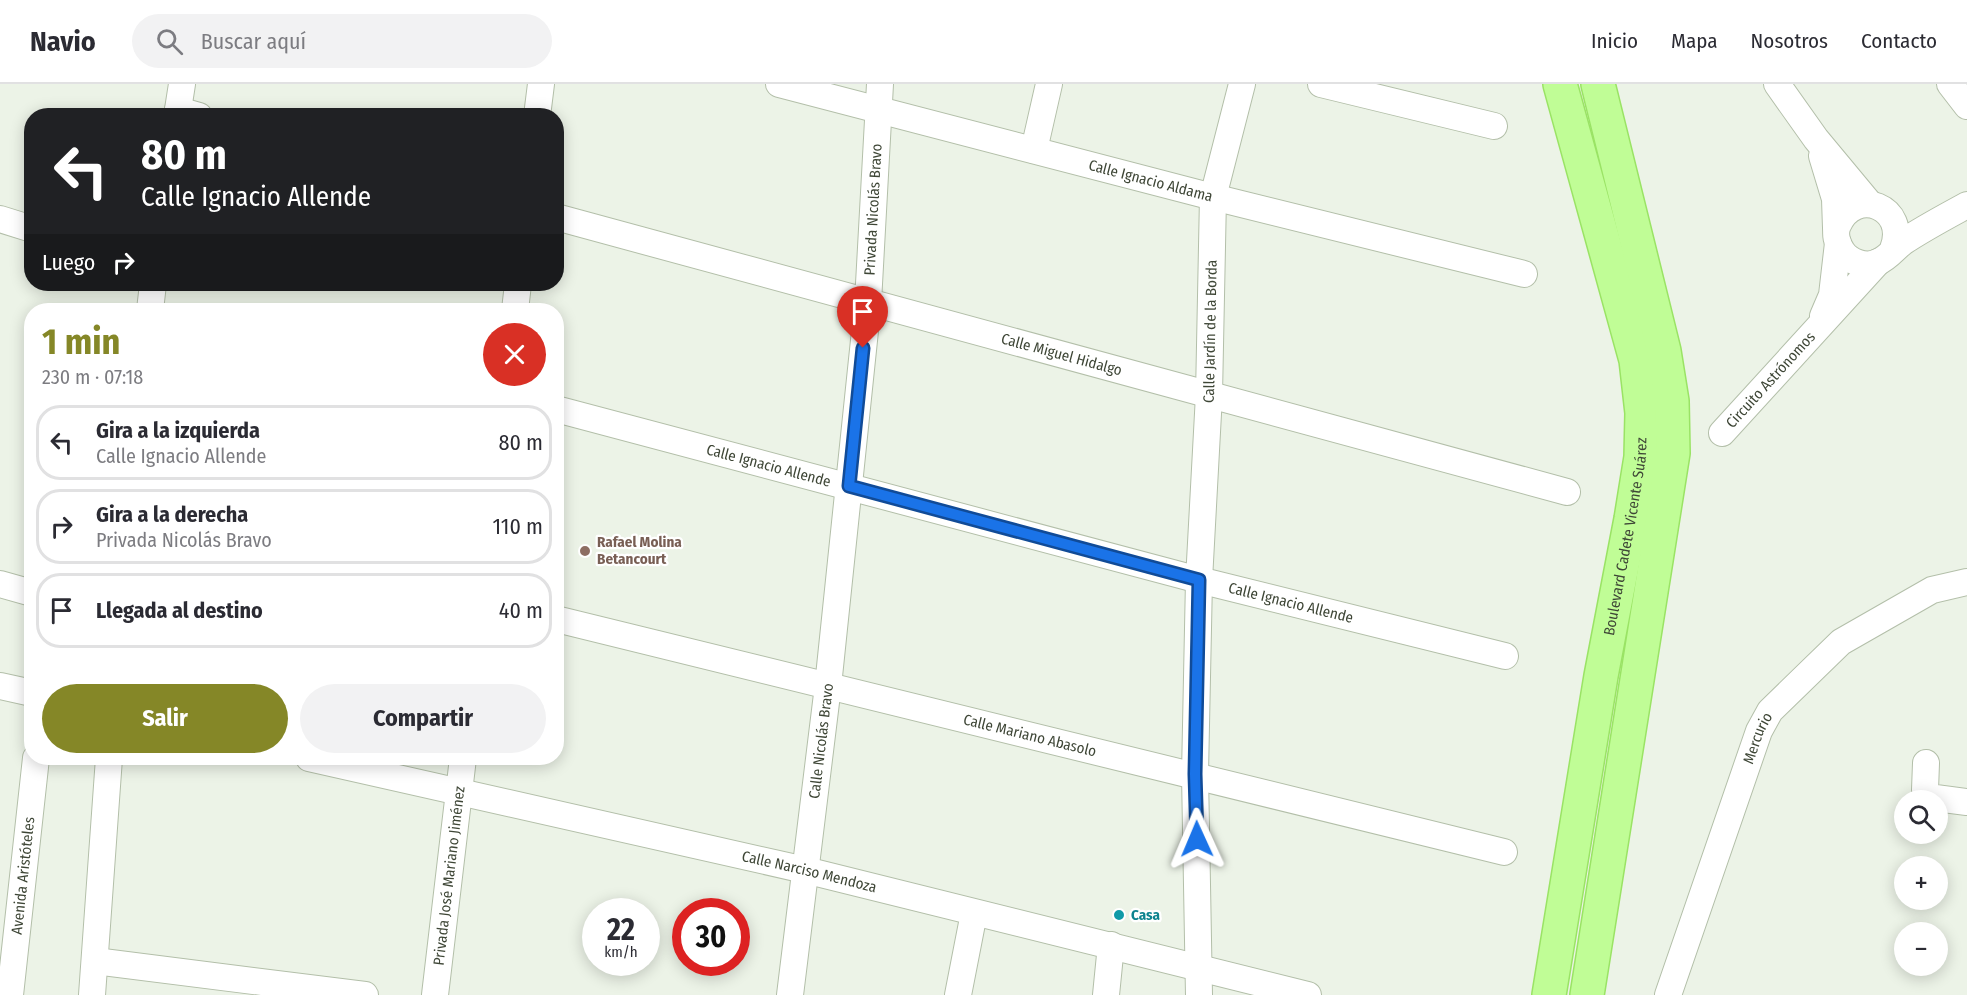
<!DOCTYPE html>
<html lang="es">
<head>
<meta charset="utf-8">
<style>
  :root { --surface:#fff; --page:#f2f2f3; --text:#2b2b33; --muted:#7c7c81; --line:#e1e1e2; --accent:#858727 }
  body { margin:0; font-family:"Fira Sans Condensed",sans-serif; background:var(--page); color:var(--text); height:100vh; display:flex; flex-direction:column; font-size:22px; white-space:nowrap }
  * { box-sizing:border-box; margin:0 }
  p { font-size:20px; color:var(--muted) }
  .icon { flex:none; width:33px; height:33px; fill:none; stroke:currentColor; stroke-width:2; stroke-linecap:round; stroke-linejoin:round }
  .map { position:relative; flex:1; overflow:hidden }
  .panel { position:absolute; left:24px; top:219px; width:540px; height:462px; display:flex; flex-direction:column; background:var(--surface); border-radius:24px; box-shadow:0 3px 15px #0003 }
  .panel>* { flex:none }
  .hud { position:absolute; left:24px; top:24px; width:540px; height:183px; border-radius:24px; box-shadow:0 3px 15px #0003; background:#202124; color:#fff; overflow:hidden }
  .tools { position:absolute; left:1894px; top:706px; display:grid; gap:12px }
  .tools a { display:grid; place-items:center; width:54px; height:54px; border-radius:50%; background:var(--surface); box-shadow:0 3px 15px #0003; font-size:30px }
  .speed { position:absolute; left:582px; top:814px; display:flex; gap:12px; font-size:30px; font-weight:700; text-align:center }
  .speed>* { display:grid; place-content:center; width:78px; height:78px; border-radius:50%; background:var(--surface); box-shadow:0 3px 15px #0003; line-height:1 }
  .speed small { font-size:15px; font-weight:400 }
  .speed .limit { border:9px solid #d22; background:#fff; color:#111 }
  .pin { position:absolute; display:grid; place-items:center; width:51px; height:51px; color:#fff; margin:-62px -26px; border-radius:50% 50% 50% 0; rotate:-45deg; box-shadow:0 0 6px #0007 }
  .pin .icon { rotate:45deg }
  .me { position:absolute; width:66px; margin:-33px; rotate:359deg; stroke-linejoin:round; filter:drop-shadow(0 0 4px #0008) }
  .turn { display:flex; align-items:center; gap:21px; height:126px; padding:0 18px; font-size:27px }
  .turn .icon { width:78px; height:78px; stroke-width:2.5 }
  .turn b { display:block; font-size:42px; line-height:51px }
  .then { display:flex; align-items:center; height:57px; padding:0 18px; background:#0003; gap:12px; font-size:22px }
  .round { display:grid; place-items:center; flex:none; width:63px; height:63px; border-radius:32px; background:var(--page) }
  .summary { display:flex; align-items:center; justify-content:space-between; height:102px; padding:0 18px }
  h1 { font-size:36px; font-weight:700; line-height:45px; color:var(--accent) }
  .button { display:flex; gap:12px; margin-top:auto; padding:12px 18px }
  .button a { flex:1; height:69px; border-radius:36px; background:var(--accent); color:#fff; font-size:24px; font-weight:700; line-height:69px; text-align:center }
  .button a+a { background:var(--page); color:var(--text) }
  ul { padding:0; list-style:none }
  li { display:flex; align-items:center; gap:18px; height:75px; margin:0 12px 9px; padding:0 6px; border:3px solid var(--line); border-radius:24px }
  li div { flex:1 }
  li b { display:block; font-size:22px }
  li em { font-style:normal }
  header { display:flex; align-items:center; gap:36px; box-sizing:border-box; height:84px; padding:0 30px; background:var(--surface); border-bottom:2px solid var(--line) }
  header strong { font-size:28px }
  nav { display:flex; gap:33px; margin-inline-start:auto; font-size:21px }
  .search { width:420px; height:54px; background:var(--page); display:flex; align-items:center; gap:15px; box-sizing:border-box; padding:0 21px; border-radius:33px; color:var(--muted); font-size:22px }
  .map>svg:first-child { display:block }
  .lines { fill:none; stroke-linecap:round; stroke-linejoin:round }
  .street-casing { stroke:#b3bfa9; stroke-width:28 }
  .primary-casing { stroke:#9ae365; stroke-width:36 }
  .street { stroke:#fff; stroke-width:26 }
  .primary { stroke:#c0fd96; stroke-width:33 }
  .route-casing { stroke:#114b97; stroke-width:15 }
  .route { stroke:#1a73e8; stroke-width:10 }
  .education-dot { fill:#8d6e63; stroke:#fff; stroke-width:2 }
  .culture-dot { fill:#0f9aa8; stroke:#fff; stroke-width:2 }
  .labels { text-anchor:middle; stroke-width:4.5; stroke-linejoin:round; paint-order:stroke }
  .street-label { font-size:15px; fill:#3e4636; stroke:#fff }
  .education-label { font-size:15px; font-weight:bold; fill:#785e54; stroke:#fff; text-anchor:start }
  .culture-label { font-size:15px; font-weight:bold; fill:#0d838f; stroke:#fff; text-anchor:start }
</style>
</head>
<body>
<header>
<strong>Navio</strong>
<div class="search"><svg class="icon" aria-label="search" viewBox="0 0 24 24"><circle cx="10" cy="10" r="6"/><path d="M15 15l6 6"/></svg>Buscar aquí</div>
<nav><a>Inicio</a><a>Mapa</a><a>Nosotros</a><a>Contacto</a></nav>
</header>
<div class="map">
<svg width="1967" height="911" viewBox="0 0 1967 911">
  <rect width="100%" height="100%" fill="#ecf3e7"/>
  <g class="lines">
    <defs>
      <g id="street">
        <path id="s1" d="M 779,0 L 1213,113 L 1524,190"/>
        <path d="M 1321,0 L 1494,42"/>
        <path d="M 1777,0 L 1816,55 L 1870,120"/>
        <path d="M 1950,0 L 1967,22"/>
        <path d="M 178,26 L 199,32"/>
        <path d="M 177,32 L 182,0"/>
        <path d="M 537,32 L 541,0"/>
        <path d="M 1034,66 L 1049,0"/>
        <path d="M 1822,72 L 1835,115 L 1836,144"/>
        <path id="s2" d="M 556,133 L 1567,408"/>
        <path d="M 0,135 L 32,145"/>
        <path d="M 1893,165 C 1909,123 1855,102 1838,141 C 1834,149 1837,160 1842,167 C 1849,178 1866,184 1878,178 C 1888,174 1895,164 1903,158 C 1924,144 1945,133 1967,121"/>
        <path d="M 150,226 L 153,200"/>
        <path d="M 515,226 L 518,200"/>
        <path d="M 1823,232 L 1832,211 L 1838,159"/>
        <path id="s3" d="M 556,325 L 1199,496 L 1505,572"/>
        <path id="s4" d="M 1722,349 L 1878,178"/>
        <path d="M 0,500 L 32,509"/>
        <path id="s5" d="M 556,535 L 1504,768"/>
        <path d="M 0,602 L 32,609"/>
        <path id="s6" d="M 309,674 L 805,786 L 1308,911"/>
        <path d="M 1926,679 L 1925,706 L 1928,713 L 1967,718"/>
        <path d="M 95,877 L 365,911"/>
        <path id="s7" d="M 10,911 L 36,674"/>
        <path d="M 92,911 L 109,674"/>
        <path id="s8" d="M 435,911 L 463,674"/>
        <path id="s9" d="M 790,911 L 828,602 L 868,218 L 880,0"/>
        <path d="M 958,911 L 974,829"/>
        <path d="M 1106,911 L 1111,861"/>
        <path id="s10" d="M 1199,911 L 1195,690 L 1199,496 L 1209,311 L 1213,113 L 1242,0"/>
        <path id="s11" d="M 1668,911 L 1759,647 L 1770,627 L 1841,558 L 1932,506 L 1967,498"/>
      </g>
      <g id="primary">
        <path id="s12" d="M 1549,911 L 1601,592 L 1631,435 L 1641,373 L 1642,329 L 1636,276 L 1560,0"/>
        <path d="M 1587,911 L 1673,369 L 1672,317 L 1664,267 L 1598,0"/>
      </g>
    </defs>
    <use href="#street" class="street-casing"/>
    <use href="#primary" class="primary-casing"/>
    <use href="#street" class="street"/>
    <use href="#primary" class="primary"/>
  </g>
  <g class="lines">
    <defs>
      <path id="route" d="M 863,264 L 849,402 L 1199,496 L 1195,690 L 1197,755"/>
    </defs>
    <use href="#route" class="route-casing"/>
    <use href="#route" class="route"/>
  </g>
  <circle class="education-dot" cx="585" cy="467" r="6"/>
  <circle class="culture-dot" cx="1119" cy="831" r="6"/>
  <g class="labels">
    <g class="street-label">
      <text dy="5" stroke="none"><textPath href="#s1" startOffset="384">Calle Ignacio Aldama</textPath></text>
      <text dy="5" stroke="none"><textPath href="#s9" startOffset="790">Privada Nicolás Bravo</textPath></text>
      <text dy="5" stroke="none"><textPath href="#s10" startOffset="664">Calle Jardín de la Borda</textPath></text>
      <text dy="5" stroke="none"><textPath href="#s2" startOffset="524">Calle Miguel Hidalgo</textPath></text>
      <text dy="5" stroke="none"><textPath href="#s4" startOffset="72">Circuito Astrónomos</textPath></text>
      <text dy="5" stroke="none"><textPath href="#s3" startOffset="220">Calle Ignacio Allende</textPath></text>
      <text dy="5" stroke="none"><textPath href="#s12" startOffset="465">Boulevard Cadete Vicente Suárez</textPath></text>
      <text dy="5" stroke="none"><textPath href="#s3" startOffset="760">Calle Ignacio Allende</textPath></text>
      <text dy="5" stroke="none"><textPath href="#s5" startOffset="488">Calle Mariano Abasolo</textPath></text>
      <text dy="5" stroke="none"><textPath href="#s11" startOffset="272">Mercurio</textPath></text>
      <text dy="5" stroke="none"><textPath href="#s9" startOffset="256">Calle Nicolás Bravo</textPath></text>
      <text dy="5" stroke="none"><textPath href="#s6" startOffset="513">Calle Narciso Mendoza</textPath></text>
      <text dy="5" stroke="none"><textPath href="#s7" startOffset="120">Avenida Aristóteles</textPath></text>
      <text dy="5" stroke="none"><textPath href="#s8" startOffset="120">Privada José Mariano Jiménez</textPath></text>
    </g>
    <g class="education-label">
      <text x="597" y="463">Rafael Molina<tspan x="597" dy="17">Betancourt</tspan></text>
    </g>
    <g class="culture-label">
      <text x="1131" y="836">Casa</text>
    </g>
  </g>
</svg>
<div class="tools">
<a><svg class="icon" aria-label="search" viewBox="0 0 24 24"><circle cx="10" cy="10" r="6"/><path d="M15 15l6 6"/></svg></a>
<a>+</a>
<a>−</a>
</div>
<div class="speed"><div>22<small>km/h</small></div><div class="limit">30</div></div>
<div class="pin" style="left:863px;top:264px;background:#d93025"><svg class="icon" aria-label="arrive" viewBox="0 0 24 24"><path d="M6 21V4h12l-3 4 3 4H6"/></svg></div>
<svg class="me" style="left:1197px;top:755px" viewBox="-20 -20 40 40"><path d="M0-17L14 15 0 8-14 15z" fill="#1a73e8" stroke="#fff" stroke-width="4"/></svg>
<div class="hud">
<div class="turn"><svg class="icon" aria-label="left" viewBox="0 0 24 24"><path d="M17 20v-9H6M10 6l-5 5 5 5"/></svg><div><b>80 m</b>Calle Ignacio Allende</div></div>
<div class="then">Luego<svg class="icon" aria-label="right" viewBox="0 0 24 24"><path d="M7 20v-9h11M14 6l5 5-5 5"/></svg></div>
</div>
<section class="panel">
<div class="summary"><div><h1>1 min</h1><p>230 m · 07:18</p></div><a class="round" style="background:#d93025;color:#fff"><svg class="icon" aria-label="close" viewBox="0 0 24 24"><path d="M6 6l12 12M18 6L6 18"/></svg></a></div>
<ul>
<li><svg class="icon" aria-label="left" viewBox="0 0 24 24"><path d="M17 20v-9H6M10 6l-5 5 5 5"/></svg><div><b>Gira a la izquierda</b><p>Calle Ignacio Allende</p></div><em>80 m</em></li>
<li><svg class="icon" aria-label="right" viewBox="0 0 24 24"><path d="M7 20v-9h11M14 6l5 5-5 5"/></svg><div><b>Gira a la derecha</b><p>Privada Nicolás Bravo</p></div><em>110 m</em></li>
<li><svg class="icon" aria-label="arrive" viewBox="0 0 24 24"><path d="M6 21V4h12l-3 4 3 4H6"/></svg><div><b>Llegada al destino</b></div><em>40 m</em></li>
</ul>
<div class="button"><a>Salir</a><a>Compartir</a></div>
</section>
</div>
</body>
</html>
